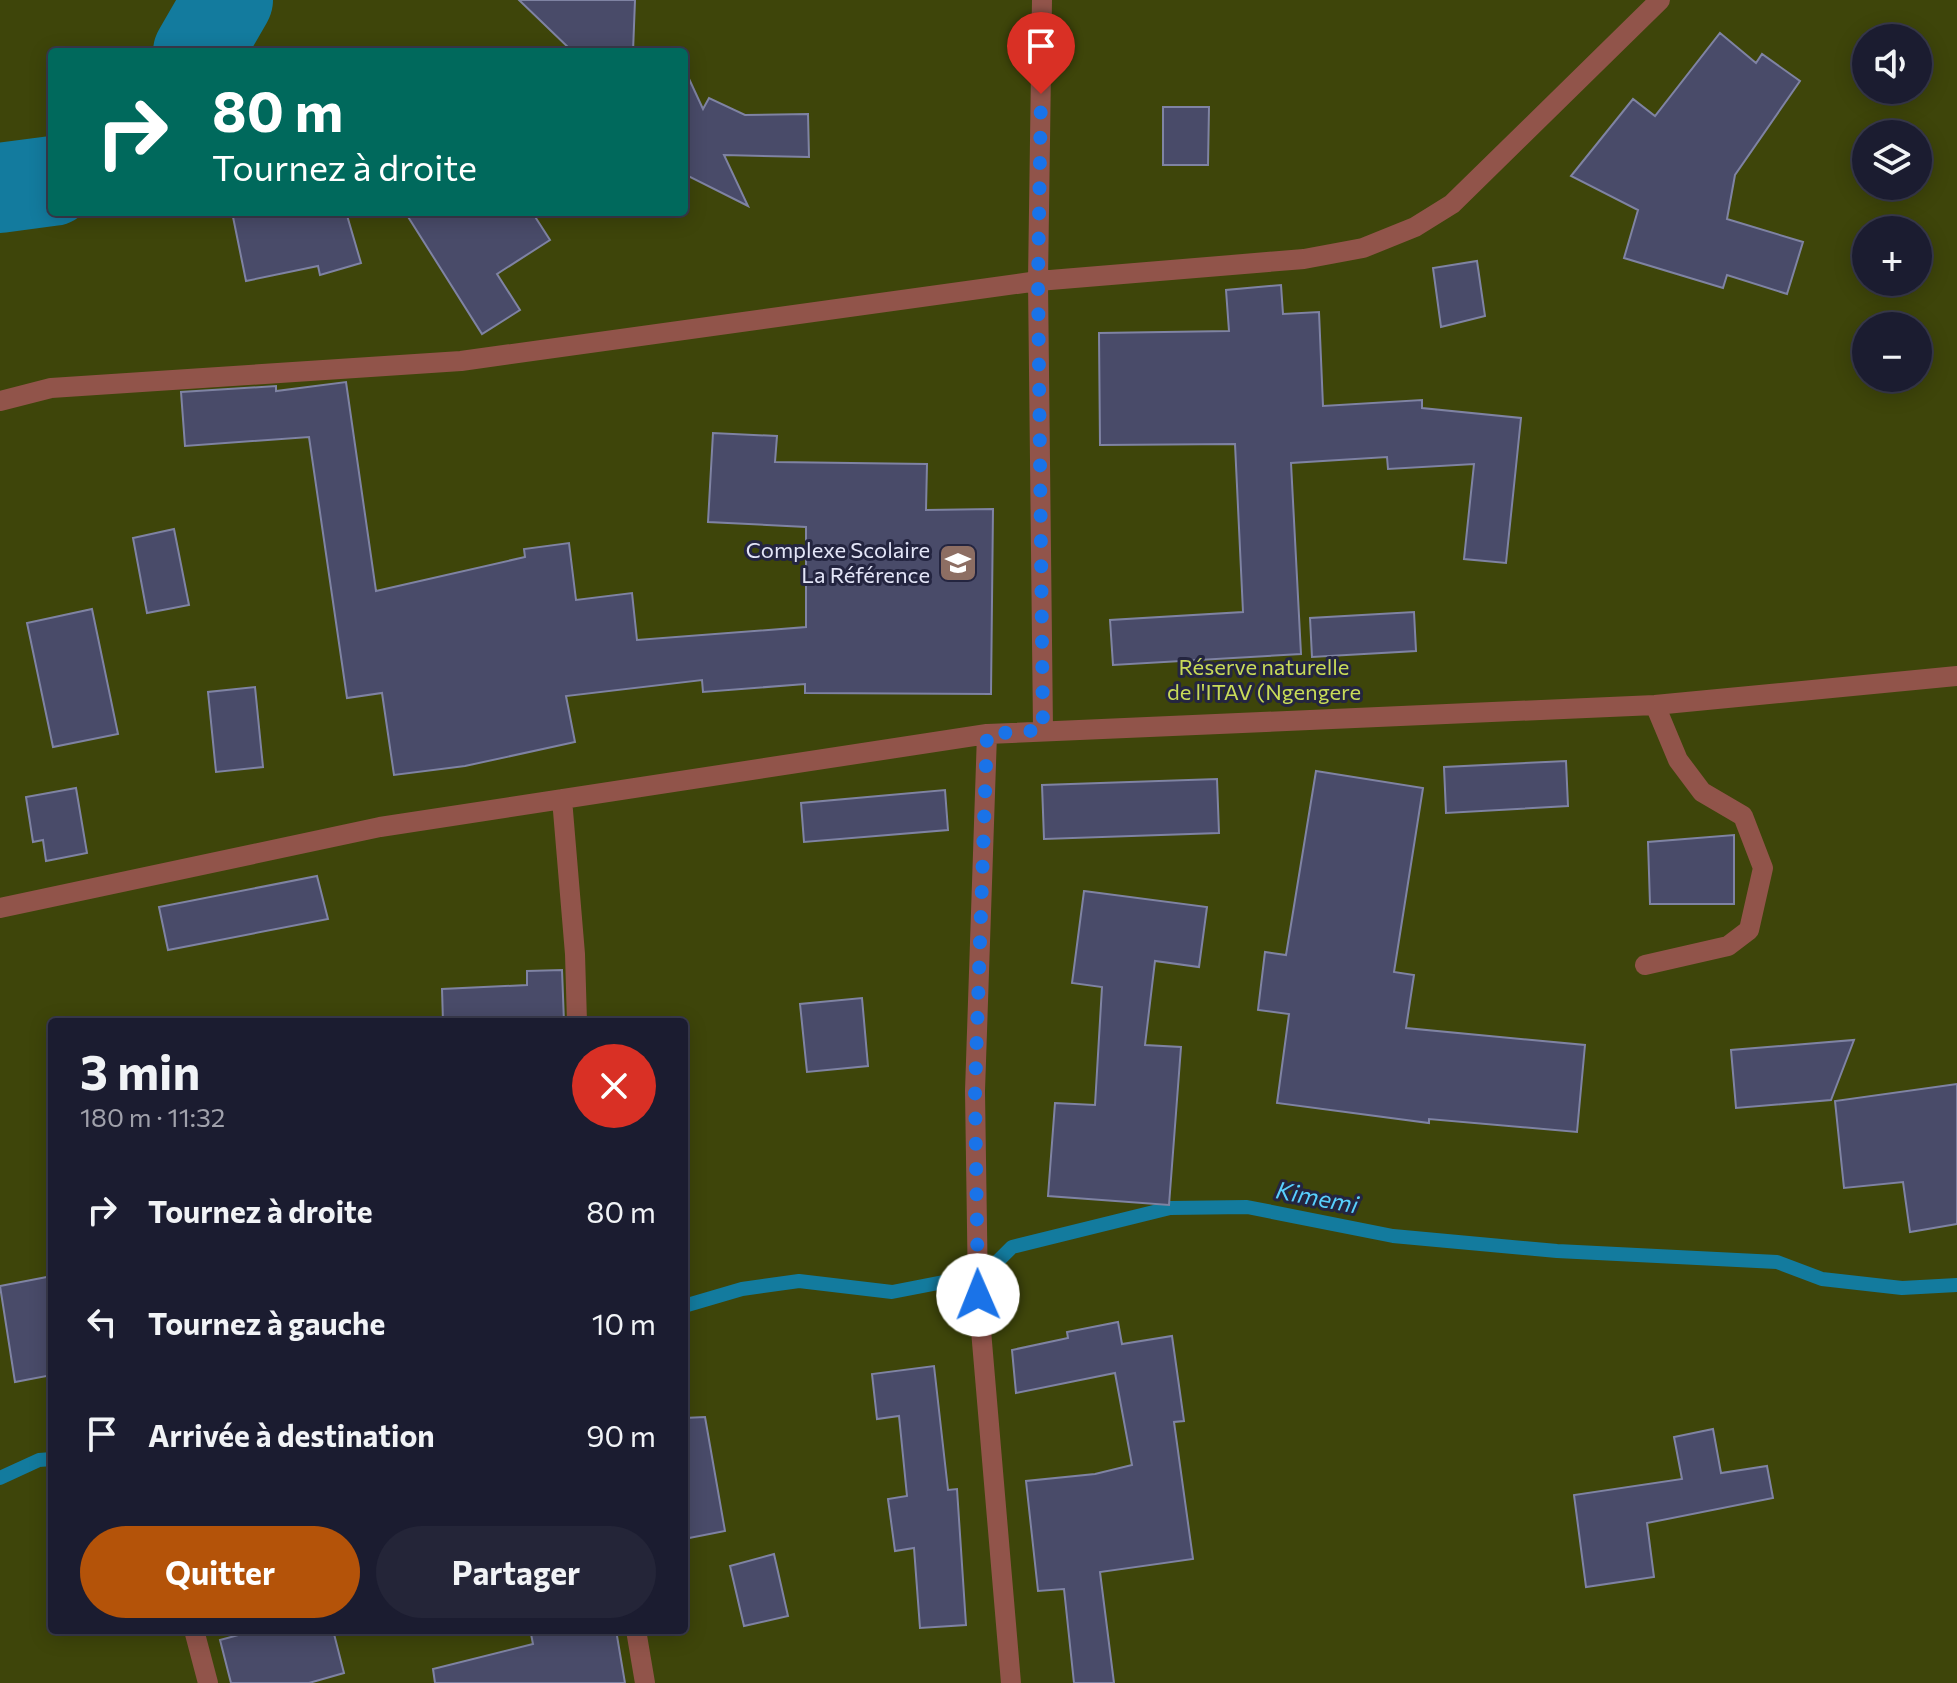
<!DOCTYPE html>
<html lang="fr">
<head>
<meta charset="utf-8">
<style>
  :root { --surface:#1b1c30; --page:#242538; --text:#f1f3f6; --muted:#a0a1ab; --line:#393a4c; --accent:#b45309 }
  body { margin:0; font-family:Commissioner,sans-serif; background:var(--page); color:var(--text); height:100vh; display:flex; flex-direction:column; font-size:30px; white-space:nowrap }
  * { box-sizing:border-box; margin:0 }
  p { font-size:26px; color:var(--muted) }
  .icon { flex:none; width:44px; height:44px; fill:none; stroke:currentColor; stroke-width:2; stroke-linecap:round; stroke-linejoin:round }
  .map { position:relative; flex:1; overflow:hidden }
  .details { position:absolute; left:48px; top:1018px; width:640px; height:616px; display:flex; flex-direction:column; background:var(--surface); border-radius:8px; box-shadow:0 4px 20px #0003,0 0 0 2px var(--line) }
  .details>* { flex:none }
  .top-card { position:absolute; left:48px; top:48px; width:640px; height:168px; border-radius:8px; box-shadow:0 4px 20px #0003,0 0 0 2px var(--line); background:#00695c; color:#fff; overflow:hidden }
  .buttons { position:absolute; left:1852px; top:24px; display:grid; gap:16px }
  .buttons a { display:grid; place-items:center; width:80px; height:80px; border-radius:50%; background:var(--surface); box-shadow:0 4px 20px #0003,0 0 0 2px var(--line); font-size:40px }
  .pin { position:absolute; display:grid; place-items:center; width:68px; height:68px; color:#fff; margin:-82px -34px; border-radius:50% 50% 50% 0; rotate:-45deg; box-shadow:0 0 8px #0007 }
  .pin .icon { rotate:45deg }
  .me { position:absolute; width:88px; margin:-44px; rotate:359deg; stroke-linejoin:round; filter:drop-shadow(0 0 6px #0008) }
  .turn { display:flex; align-items:center; gap:28px; height:168px; padding:0 32px; font-size:36px }
  .turn .icon { width:104px; height:104px; stroke-width:2.5 }
  .turn b { display:block; font-size:56px; line-height:68px }
  .round { display:grid; place-items:center; flex:none; width:84px; height:84px; border-radius:42px; background:var(--page) }
  .headline { display:flex; align-items:center; justify-content:space-between; height:136px; padding:0 32px }
  h1 { font-size:48px; font-weight:700; line-height:60px }
  .button { display:flex; gap:16px; margin-top:auto; padding:16px 32px }
  .button a { flex:1; height:92px; border-radius:48px; background:var(--accent); color:#fff; font-size:32px; font-weight:700; line-height:92px; text-align:center }
  .button a+a { background:var(--page); color:var(--text) }
  ul { padding:0; list-style:none }
  li { display:flex; align-items:center; gap:24px; height:112px; padding:0 32px }
  li div { flex:1 }
  li b { display:block; font-size:30px }
  li em { font-style:normal }
  .map>svg:first-child { display:block }
  .green { fill:#3e450a; fill-rule:evenodd }
  .lines { fill:none; stroke-linecap:round; stroke-linejoin:round }
  .stream { stroke:#137b9e; stroke-width:14 }
  .river { stroke:#137b9e; stroke-width:90 }
  .building { fill:#494b69; stroke:#7f83a3; stroke-width:2 }
  .minor { stroke:#91544a; stroke-width:20 }
  .route { stroke:#1a73e8; stroke-width:14; stroke-dasharray:0 25.2 }
  .labels { text-anchor:middle; stroke-width:6; stroke-linejoin:round; paint-order:stroke }
  .poi-label { font-size:22px; fill:#e3e5f7; stroke:#242540; text-anchor:end }
  .park-label { font-size:22px; fill:#c8db58; stroke:#242540 }
  .water-label { font-size:24px; font-style:italic; fill:#58d0fe; stroke:#242540 }
</style>
</head>
<body>
<div class="map">
<svg width="1957" height="1683" viewBox="0 0 1957 1683">
  <rect width="100%" height="100%" fill="#242540"/>
  <path class="green" d="M 0,0 L 1957,0 L 1957,1683 L 0,1683 ZM 1866,38 L 1918,38 L 1918,90 L 1866,90 ZM 52,52 L 684,52 L 684,212 L 52,212 ZM 1866,134 L 1918,134 L 1918,186 L 1866,186 ZM 1866,230 L 1918,230 L 1918,282 L 1866,282 ZM 1866,326 L 1918,326 L 1918,378 L 1866,378 ZM 52,1022 L 684,1022 L 684,1630 L 52,1630 Z"/>
  <g class="lines">
    <path class="stream" d="M 684,1306 L 742,1289 L 799,1281 L 892,1292 L 985,1274 L 1012,1247 L 1170,1208 L 1247,1207 L 1393,1236 L 1557,1251 L 1777,1262 L 1822,1279 L 1902,1288 L 1957,1285
      M 0,1478 L 39,1460 L 52,1459"/>
    <path class="river" d="M 198,52 L 228,0
      M 0,188 L 52,181"/>
  </g>
  <path class="building" d="M 519,0 L 635,0 L 633,52 L 573,52 Z
    M 1720,33 L 1756,63 L 1762,54 L 1800,81 L 1735,175 L 1727,219 L 1803,242 L 1787,294 L 1727,275 L 1723,288 L 1624,258 L 1638,210 L 1571,176 L 1633,99 L 1655,116 Z
    M 684,68 L 703,109 L 709,98 L 745,115 L 808,114 L 809,157 L 724,155 L 748,206 L 684,174 Z
    M 1163,107 L 1209,107 L 1208,165 L 1163,165 Z
    M 232,212 L 346,212 L 361,263 L 320,275 L 318,266 L 246,281 Z
    M 405,212 L 532,212 L 550,240 L 497,274 L 520,310 L 482,334 Z
    M 1477,261 L 1485,316 L 1441,327 L 1433,268 Z
    M 1281,285 L 1283,314 L 1319,312 L 1323,406 L 1422,400 L 1422,408 L 1521,418 L 1506,563 L 1464,559 L 1474,464 L 1388,469 L 1387,457 L 1291,463 L 1301,654 L 1113,665 L 1110,620 L 1243,612 L 1235,444 L 1100,445 L 1099,333 L 1229,331 L 1226,290 Z
    M 346,382 L 376,591 L 525,557 L 524,549 L 569,543 L 576,600 L 632,593 L 637,640 L 806,627 L 806,527 L 708,522 L 713,433 L 777,436 L 775,462 L 927,464 L 926,510 L 993,509 L 991,694 L 805,693 L 805,684 L 703,692 L 702,680 L 566,696 L 575,742 L 465,766 L 394,775 L 382,693 L 347,698 L 309,437 L 185,446 L 181,392 L 276,386 L 276,391 Z
    M 174,529 L 189,605 L 147,613 L 133,538 Z
    M 92,609 L 118,734 L 53,747 L 27,623 Z
    M 1414,612 L 1416,651 L 1312,657 L 1310,618 Z
    M 255,687 L 263,767 L 216,772 L 208,692 Z
    M 1566,761 L 1568,806 L 1446,813 L 1444,767 Z
    M 1316,771 L 1423,788 L 1394,972 L 1414,975 L 1406,1028 L 1585,1045 L 1577,1132 L 1429,1119 L 1429,1123 L 1277,1103 L 1289,1014 L 1258,1010 L 1265,952 L 1286,955 Z
    M 1217,779 L 1219,833 L 1044,839 L 1042,785 Z
    M 76,788 L 87,853 L 46,861 L 43,840 L 33,842 L 26,797 Z
    M 945,790 L 948,830 L 804,842 L 801,803 Z
    M 1734,835 L 1734,904 L 1650,904 L 1648,842 Z
    M 317,876 L 328,919 L 168,950 L 159,907 Z
    M 1084,891 L 1207,907 L 1199,967 L 1155,961 L 1145,1045 L 1181,1047 L 1169,1205 L 1048,1196 L 1055,1103 L 1095,1105 L 1102,987 L 1072,983 Z
    M 562,970 L 564,1022 L 443,1022 L 442,989 L 527,985 L 527,971 Z
    M 862,998 L 868,1066 L 807,1072 L 800,1004 Z
    M 1854,1040 L 1831,1100 L 1736,1108 L 1731,1050 Z
    M 1957,1084 L 1957,1224 L 1910,1232 L 1903,1182 L 1844,1188 L 1835,1101 Z
    M 52,1276 L 52,1375 L 15,1382 L 0,1286 Z
    M 1118,1322 L 1122,1344 L 1172,1336 L 1184,1421 L 1174,1422 L 1193,1559 L 1100,1572 L 1114,1683 L 1074,1683 L 1064,1589 L 1038,1591 L 1026,1481 L 1095,1474 L 1132,1465 L 1115,1373 L 1016,1393 L 1012,1350 L 1068,1338 L 1067,1332 Z
    M 934,1366 L 948,1490 L 957,1489 L 966,1625 L 920,1628 L 914,1548 L 895,1551 L 888,1499 L 907,1496 L 899,1416 L 877,1419 L 872,1374 Z
    M 705,1417 L 725,1531 L 684,1539 L 684,1418 Z
    M 1713,1429 L 1721,1473 L 1767,1466 L 1773,1498 L 1647,1523 L 1654,1577 L 1586,1587 L 1574,1495 L 1682,1479 L 1674,1437 Z
    M 774,1554 L 788,1616 L 744,1626 L 730,1566 Z
    M 257,1630 L 333,1630 L 344,1673 L 309,1683 L 231,1683 L 220,1640 Z
    M 553,1630 L 616,1630 L 625,1683 L 435,1683 L 433,1669 L 533,1644 L 531,1634 Z"/>
  <g class="lines">
    <path class="minor" d="M 1042,0 L 1038,281 L 1043,730
      M 0,401 L 51,388 L 461,361 L 1038,281 L 1304,259 L 1363,248 L 1415,227 L 1452,204 L 1660,0
      M 987,734 L 975,1091 L 978,1295 L 1011,1683
      M 562,799 L 575,954 L 577,1022
      M 0,908 L 380,827 L 987,734 L 1655,705 L 1957,676
      M 1645,965 L 1728,946 L 1749,930 L 1763,868 L 1743,816 L 1702,792 L 1678,760 L 1655,705
      M 194,1630 L 208,1683
      M 636,1630 L 645,1683"/>
  </g>
  <g class="lines">
    <path class="route" d="M 978,1295 L 975,1091 L 987,734 L 1043,730 L 1038,281 L 1041,94"/>
  </g>
  <defs>
    <symbol id="school-square" viewBox="-11 -11 22 22"><rect x="-9" y="-9" width="18" height="18" rx="4" fill="#8d6e63" stroke="#242540"/><path d="M0-5L7-2L0 1L-7-2ZM-4 1L0 2.5L4 1V4Q0 6-4 4Z" fill="#fff"/></symbol>
  </defs>
  <g fill-rule="evenodd">
    <use href="#school-square" x="936" y="541" width="44" height="44"/>
  </g>
  <g class="labels">
    <g class="poi-label">
      <text x="930" y="558">Complexe Scolaire<tspan x="930" dy="25">La Référence</tspan></text>
    </g>
    <g class="park-label">
      <text x="1264" y="675">Réserve naturelle<tspan x="1264" dy="25">de l'ITAV (Ngengere</tspan></text>
    </g>
    <g class="water-label">
      <text transform="translate(1317 1198) rotate(11)" y="8">Kimemi</text>
    </g>
  </g>
</svg>
<div class="buttons">
<a><svg class="icon" aria-label="sound" viewBox="0 0 24 24"><path d="M4 9h4l5-4v14l-5-4H4zM17 9q2 3 0 6"/></svg></a>
<a><svg class="icon" aria-label="layers" viewBox="0 0 24 24"><path d="M12 4l9 5-9 5-9-5zM3 14l9 5 9-5"/></svg></a>
<a>+</a>
<a>−</a>
</div>
<div class="pin" style="left:1041px;top:94px;background:#d93025"><svg class="icon" aria-label="arrive" viewBox="0 0 24 24"><path d="M6 21V4h12l-3 4 3 4H6"/></svg></div>
<svg class="me" style="left:978px;top:1295px" viewBox="-20 -20 40 40"><circle r="19" fill="#fff"/><path d="M0-13L10 11 0 6-10 11z" fill="#1a73e8"/></svg>
<div class="top-card">
<div class="turn"><svg class="icon" aria-label="right" viewBox="0 0 24 24"><path d="M7 20v-9h11M14 6l5 5-5 5"/></svg><div><b>80 m</b>Tournez à droite</div></div>
</div>
<section class="details">
<div class="headline"><div><h1>3 min</h1><p>180 m · 11:32</p></div><a class="round" style="background:#d93025;color:#fff"><svg class="icon" aria-label="close" viewBox="0 0 24 24"><path d="M6 6l12 12M18 6L6 18"/></svg></a></div>
<ul>
<li><svg class="icon" aria-label="right" viewBox="0 0 24 24"><path d="M7 20v-9h11M14 6l5 5-5 5"/></svg><div><b>Tournez à droite</b></div><em>80 m</em></li>
<li><svg class="icon" aria-label="left" viewBox="0 0 24 24"><path d="M17 20v-9H6M10 6l-5 5 5 5"/></svg><div><b>Tournez à gauche</b></div><em>10 m</em></li>
<li><svg class="icon" aria-label="arrive" viewBox="0 0 24 24"><path d="M6 21V4h12l-3 4 3 4H6"/></svg><div><b>Arrivée à destination</b></div><em>90 m</em></li>
</ul>
<div class="button"><a>Quitter</a><a>Partager</a></div>
</section>
</div>
</body>
</html>
